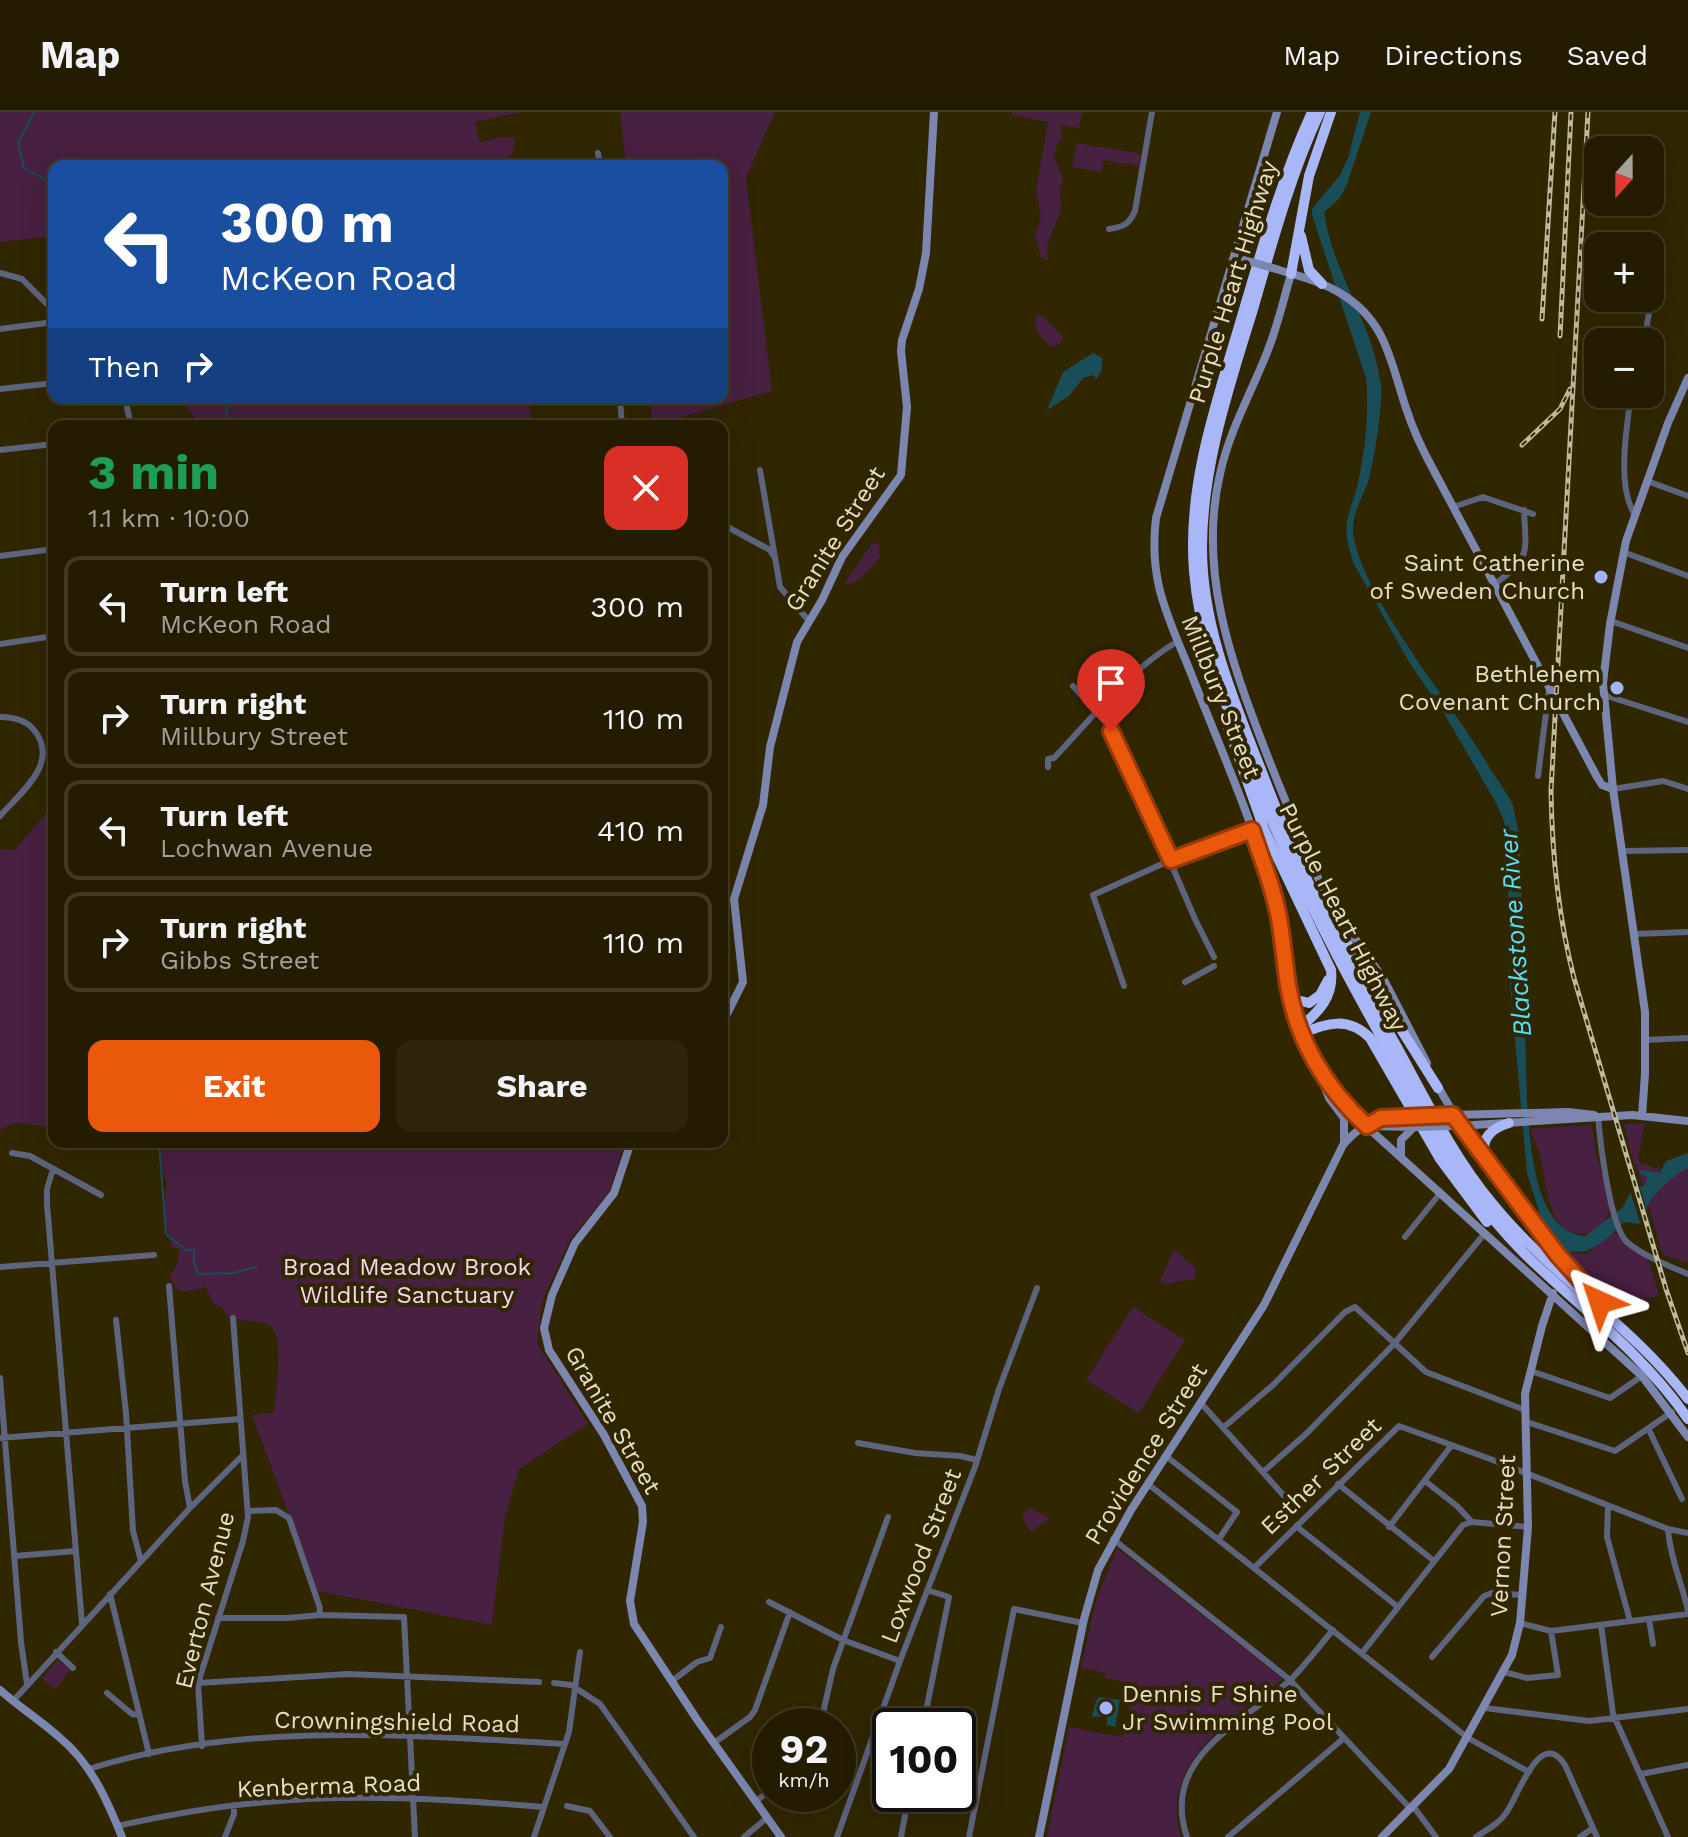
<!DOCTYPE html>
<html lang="en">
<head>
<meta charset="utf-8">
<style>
  :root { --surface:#241c00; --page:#2c250a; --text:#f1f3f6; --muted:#a3a199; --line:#413a22; --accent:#ea580c }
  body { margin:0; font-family:"Work Sans",sans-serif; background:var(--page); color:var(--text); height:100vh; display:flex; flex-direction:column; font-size:30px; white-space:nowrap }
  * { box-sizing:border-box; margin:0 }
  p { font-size:26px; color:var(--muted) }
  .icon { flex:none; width:44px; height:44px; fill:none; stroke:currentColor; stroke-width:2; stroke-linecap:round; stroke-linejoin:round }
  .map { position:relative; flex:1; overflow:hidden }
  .sheet { position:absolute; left:48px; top:308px; width:680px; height:728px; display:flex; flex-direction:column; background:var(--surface); border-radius:16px; box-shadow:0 8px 32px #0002,0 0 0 2px var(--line) }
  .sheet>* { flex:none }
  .hud { position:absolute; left:48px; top:48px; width:680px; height:244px; border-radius:16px; box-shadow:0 8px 32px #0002,0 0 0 2px var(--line); background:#1a4fa0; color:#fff; overflow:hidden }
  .needle { width:52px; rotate:201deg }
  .fabs { position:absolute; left:1584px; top:24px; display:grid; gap:16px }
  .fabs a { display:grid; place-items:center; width:80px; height:80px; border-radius:16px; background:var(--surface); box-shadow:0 8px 32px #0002,0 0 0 2px var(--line); font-size:40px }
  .speed { position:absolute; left:752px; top:1596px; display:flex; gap:16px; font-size:40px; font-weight:700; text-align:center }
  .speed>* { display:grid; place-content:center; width:104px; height:104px; border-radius:50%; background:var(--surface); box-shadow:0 8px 32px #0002,0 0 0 2px var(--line); line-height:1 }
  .speed small { font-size:20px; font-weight:400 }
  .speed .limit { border:4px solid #111; border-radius:12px; background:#fff; color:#111 }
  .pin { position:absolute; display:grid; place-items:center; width:68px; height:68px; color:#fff; margin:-82px -34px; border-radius:50% 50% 50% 0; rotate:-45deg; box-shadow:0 0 8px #0007 }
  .pin .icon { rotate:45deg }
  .me { position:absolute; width:88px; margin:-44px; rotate:318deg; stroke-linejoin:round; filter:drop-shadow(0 0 6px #0008) }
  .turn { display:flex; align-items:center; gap:28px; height:168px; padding:0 40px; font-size:36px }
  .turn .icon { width:104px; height:104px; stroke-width:2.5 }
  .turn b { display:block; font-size:56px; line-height:68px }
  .then { display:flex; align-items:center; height:76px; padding:0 40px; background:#0003; gap:16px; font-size:30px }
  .round { display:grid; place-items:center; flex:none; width:84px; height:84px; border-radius:16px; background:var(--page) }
  .summary { display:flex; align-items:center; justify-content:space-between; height:136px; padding:0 40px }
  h1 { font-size:48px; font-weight:700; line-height:60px; color:#1e9e55 }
  .primary-button { display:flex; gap:16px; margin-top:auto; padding:16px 40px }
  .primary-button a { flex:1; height:92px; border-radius:16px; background:var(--accent); color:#fff; font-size:32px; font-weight:700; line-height:92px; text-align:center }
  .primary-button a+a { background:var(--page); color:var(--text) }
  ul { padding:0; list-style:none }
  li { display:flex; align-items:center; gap:24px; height:100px; margin:0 16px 12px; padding:0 24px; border:4px solid var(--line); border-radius:16px }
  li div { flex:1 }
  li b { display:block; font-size:30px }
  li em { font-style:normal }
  header { display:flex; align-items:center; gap:48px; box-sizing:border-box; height:112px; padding:0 40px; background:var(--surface); border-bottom:2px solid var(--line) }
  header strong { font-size:38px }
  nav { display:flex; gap:44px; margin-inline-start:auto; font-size:28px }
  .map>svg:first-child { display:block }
  .green { fill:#482041 }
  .water { fill:#194d58 }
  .pier { fill:#302600 }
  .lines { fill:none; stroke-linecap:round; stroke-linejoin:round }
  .stream { stroke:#194d58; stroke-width:2 }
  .street { stroke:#5e647e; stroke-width:6 }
  .secondary { stroke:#7c86af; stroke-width:8 }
  .highway { stroke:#a9b7f9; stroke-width:10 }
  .rail-casing { stroke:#c1b99c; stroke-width:5 }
  .rail { stroke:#302600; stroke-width:2; stroke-dasharray:6; stroke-linecap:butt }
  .secondary-bridge { stroke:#7c86af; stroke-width:8 }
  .route-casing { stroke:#983908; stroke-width:20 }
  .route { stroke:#ea580c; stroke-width:14 }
  .poi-dot { fill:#a3b2fd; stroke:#302600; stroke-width:3 }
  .labels { text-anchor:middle; stroke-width:8; stroke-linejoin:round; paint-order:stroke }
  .street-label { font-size:24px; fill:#e6dfc4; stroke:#302600 }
  .poi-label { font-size:24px; fill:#e6dfc4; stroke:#302600; text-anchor:end }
  .park-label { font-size:24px; fill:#f6d5ee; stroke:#302600 }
  .water-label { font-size:26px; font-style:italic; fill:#54dffd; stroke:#302600 }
</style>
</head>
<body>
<header>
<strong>Map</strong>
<nav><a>Map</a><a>Directions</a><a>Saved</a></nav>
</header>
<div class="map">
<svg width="1688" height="1725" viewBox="0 0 1688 1725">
  <rect width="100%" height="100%" fill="#302600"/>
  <path class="green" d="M 0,0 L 523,0 L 475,10 L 479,30 L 502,25 L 516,26 L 513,40 L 507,47 L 508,54 L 54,54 L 54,124 L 0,130 Z
    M 620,0 L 775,0 L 746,66 L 772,279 L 652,314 L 650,286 L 722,286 L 722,54 L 626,54 Z
    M 1012,0 L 1082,0 L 1079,16 L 1060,13 L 1062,28 L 1058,30 L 1054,44 L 1063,67 L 1060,77 L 1061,99 L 1047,134 L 1048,150 L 1041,145 L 1035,123 L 1041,106 L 1036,77 L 1048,10 L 1012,3 Z
    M 1077,31 L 1141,42 L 1139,54 L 1104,48 L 1101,60 L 1072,55 Z
    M 1037,201 C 1041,202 1059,219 1063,224 L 1062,229 L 1053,235 C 1041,229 1031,214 1037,201 Z
    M 179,286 L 528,286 L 532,314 L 202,314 Z
    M 872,431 L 879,432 L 880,445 C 870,456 860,473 844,472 Z
    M 54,692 L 54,1017 L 25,1011 L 13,1011 L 0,1018 L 0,737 L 15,738 Z
    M 1645,1011 L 1638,1047 L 1640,1051 L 1662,1058 L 1688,1047 L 1688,1151 L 1663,1143 L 1637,1056 L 1632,1047 L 1624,1012 Z
    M 1590,1013 C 1595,1021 1593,1028 1595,1037 C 1598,1049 1610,1085 1609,1097 C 1607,1123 1573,1130 1558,1110 C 1548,1098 1543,1054 1539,1040 C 1537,1032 1532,1025 1530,1017 Z
    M 95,1030 L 136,1030 C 125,1042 107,1040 95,1030 Z
    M 160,1030 L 625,1030 L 609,1080 L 571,1126 L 542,1189 L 537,1231 L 588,1312 L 519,1357 L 505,1405 L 492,1513 L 317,1479 L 252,1303 L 274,1300 C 275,1283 285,1224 270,1214 C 262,1208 239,1210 227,1205 L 225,1198 L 213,1191 L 206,1175 L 185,1180 L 175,1176 L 170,1165 L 177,1152 L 179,1136 L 172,1136 L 163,1097 L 167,1071 L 161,1055 Z
    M 1612,1121 L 1617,1122 L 1628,1135 L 1648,1146 L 1659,1183 L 1622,1196 L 1563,1143 L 1568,1140 L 1586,1142 Z
    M 1174,1137 L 1196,1156 L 1195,1167 L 1165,1172 L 1160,1169 Z
    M 1133,1195 L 1185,1228 L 1139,1301 L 1086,1268 Z
    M 1199,1253 L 1209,1259 L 1189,1290 L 1179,1283 Z
    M 1030,1396 L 1050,1406 L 1031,1420 L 1022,1404 Z
    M 1117,1436 L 1283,1567 C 1233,1607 1158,1650 1181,1725 L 1047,1725 L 1069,1615 L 1123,1625 L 1134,1572 L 1105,1566 L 1105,1561 L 1081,1556 L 1095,1492 Z
    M 58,1548 L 70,1558 L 55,1578 L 42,1566 Z"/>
  <path class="water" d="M 1360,0 L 1371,0 L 1346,75 L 1339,87 L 1324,100 C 1332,159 1375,216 1381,274 C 1383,293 1374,351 1368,370 C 1362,386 1354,398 1353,416 C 1353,463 1426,560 1454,601 C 1473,627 1489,656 1507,682 L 1513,693 L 1520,728 L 1527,988 C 1530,1028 1533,1120 1585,1124 L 1623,1095 L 1632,1077 L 1645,1073 L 1647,1065 L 1640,1061 L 1641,1058 L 1660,1061 L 1666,1049 L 1688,1041 L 1688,1056 C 1678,1060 1647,1086 1647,1097 C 1647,1102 1650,1106 1651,1110 L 1641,1112 L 1624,1110 C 1614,1120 1602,1133 1588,1138 C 1579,1142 1572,1137 1563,1143 L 1541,1106 L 1527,1061 L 1509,861 L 1508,746 L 1504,709 L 1496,691 L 1445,603 L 1409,550 L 1354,452 C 1337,405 1353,403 1360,361 C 1366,330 1369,297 1366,266 L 1312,103 L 1312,97 L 1340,63 L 1348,46 Z
    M 1093,241 L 1102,246 L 1102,257 L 1097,267 L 1093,263 L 1083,266 L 1069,284 L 1047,298 L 1063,260 Z
    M 1099,1585 L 1120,1588 L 1115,1615 L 1107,1613 L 1107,1604 L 1092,1605 L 1096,1589 Z"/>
  <path class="pier" d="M 1639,1073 L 1651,1113 L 1642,1116 L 1629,1076 Z"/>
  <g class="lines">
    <path class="stream" d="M 34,0 L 18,31 L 24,56 L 51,71 L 54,83
      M 225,314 L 228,286
      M 159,1030 L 166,1122 L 186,1138 L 194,1138 L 194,1151 L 198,1162 L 233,1161 L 256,1155"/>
    <path class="street" d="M 598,41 L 600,54
      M 1109,117 C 1122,115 1129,113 1135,99 L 1152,0
      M 0,161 L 22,167 L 54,199
      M 0,217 L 54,210
      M 1644,230 L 1651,190
      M 0,277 L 54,271
      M 1631,282 C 1627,315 1616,374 1635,403
      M 125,286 L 131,314
      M 620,286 L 622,314
      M 0,338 L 54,332
      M 760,358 L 780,475 L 808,508
      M 1647,369 L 1688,384
      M 1453,395 L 1483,385 L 1533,402
      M 722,412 L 770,438 L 773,443
      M 1623,440 L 1688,464
      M 0,444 L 54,437
      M 1495,472 C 1531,445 1526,442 1524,398
      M 1611,509 L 1688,536
      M 0,532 L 54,524
      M 1073,574 L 1107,612 L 1122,638 L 1195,807 L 1214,845
      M 1604,583 L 1688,610
      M 0,605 C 12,605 26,608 34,618 C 61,651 19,682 0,704
      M 1048,655 L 1048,647 L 1054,646 C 1094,604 1128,559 1178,529
      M 1538,664 L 1549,577
      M 1613,677 L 1663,669 L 1688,677
      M 1622,739 L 1688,738
      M 1635,822 L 1688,820
      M 1185,870 L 1214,854
      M 1124,874 L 1093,783 L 1171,748 L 1252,718
      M 1645,928 L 1688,926
      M 1598,1004 C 1600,1029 1610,1115 1627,1130 C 1643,1144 1669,1154 1688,1162
      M 12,1041 L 30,1044 L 101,1083
      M 53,1057 L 47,1077 L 47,1092 L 82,1512
      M 1405,1125 L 1441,1080
      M 0,1155 L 154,1143
      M 169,1174 L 185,1369 L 190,1396
      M 116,1208 L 126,1301 L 133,1419 L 141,1449
      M 1531,1259 L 1610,1286 L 1642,1264
      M 0,1266 L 21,1530 L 27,1572
      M 1200,1290 L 1284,1384
      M 1527,1310 L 1615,1339 L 1672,1300
      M 1224,1315 L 1273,1273 L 1345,1200 L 1355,1195 L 1426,1260 L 1525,1298
      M 1649,1318 L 1682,1387
      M 0,1326 L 240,1307
      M 858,1331 L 915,1341 L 960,1344 L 977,1348
      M 1166,1344 L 1237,1400 L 1219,1427
      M 1264,1359 L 1307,1321 L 1394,1232 L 1485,1121
      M 1425,1369 L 1457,1394 L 1472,1410
      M 1148,1372 L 1468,1626 L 1529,1660
      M 1338,1372 L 1434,1449
      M 1608,1394 L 1607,1425 L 1630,1509
      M 248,1399 L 276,1398 L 289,1406 L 320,1496 L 319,1503
      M 1296,1414 L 1398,1495
      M 1389,1415 L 1451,1334
      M 1668,1417 C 1670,1446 1682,1471 1688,1499
      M 1113,1427 L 1290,1568 L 1408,1694 L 1416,1698 L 1436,1725
      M 15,1444 L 75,1439
      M 1254,1456 L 1399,1314 L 1493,1348 L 1668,1417 L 1688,1421
      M 110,1482 L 149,1642
      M 769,1490 L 843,1528 L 900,1549
      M 218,1506 L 287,1506 L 321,1503 L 404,1505 L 415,1725
      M 1649,1507 L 1653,1532
      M 1520,1511 L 1551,1519 L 1688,1502
      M 1601,1513 L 1613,1602 L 1668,1725
      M 56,1540 L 73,1556
      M 1362,1541 L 1463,1413 L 1472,1410 L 1528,1415
      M 1432,1545 L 1484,1484 L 1492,1481 L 1522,1483
      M 1504,1560 L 1527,1566 L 1558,1563 L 1551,1519
      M 672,1569 L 697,1550 L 710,1546 L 721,1515
      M 198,1571 L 348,1562 L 539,1570
      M 554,1571 L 571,1573 L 600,1592 L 694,1725
      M 107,1581 L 132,1602 L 139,1603
      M 13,1589 L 190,1396 L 243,1343
      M 1485,1596 L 1589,1609 L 1688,1597
      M 820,1614 L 833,1557 L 888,1405
      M 923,1614 L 949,1485 L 927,1478
      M 714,1631 L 750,1605 L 755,1598 L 790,1500
      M 202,1634 L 198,1571 L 243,1429 L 248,1405 L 233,1206
      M 89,1657 C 239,1609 410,1623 565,1632
      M 1641,1662 L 1688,1653
      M 755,1690 L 770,1678
      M 567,1694 L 590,1699 L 610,1725
      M 117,1714 C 163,1704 209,1695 256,1691 C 351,1681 449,1687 543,1695
      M 225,1725 L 234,1702 L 234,1693
      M 534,1725 L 569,1620 L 580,1540
      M 744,1725 L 767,1706
      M 837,1725 L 900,1549 L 975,1355 L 999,1277 L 1037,1176
      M 901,1725 L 909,1682
      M 969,1725 L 1014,1497 L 1083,1511
      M 1187,1725 C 1160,1645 1241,1613 1289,1569 C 1305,1554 1319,1534 1333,1518
      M 1228,1725 L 1344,1626
      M 1476,1725 C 1486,1718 1499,1712 1506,1701 C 1518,1685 1540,1614 1565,1653 L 1597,1725
      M 1580,1725 L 1593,1716"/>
    <path class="secondary" d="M 1277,0 L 1156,406 C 1148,471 1169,506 1192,564 C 1219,633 1250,703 1271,774 C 1287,825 1284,879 1304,928 C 1316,957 1334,981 1355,1004 L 1642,1264 L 1688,1325
      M 1276,157 C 1298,164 1320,169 1340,181 C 1387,209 1390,249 1406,296 C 1413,318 1423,339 1434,359 L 1597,665 L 1602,673 L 1613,677
      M 1291,162 C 1283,189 1277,217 1266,243 C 1250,283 1229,320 1220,362 C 1198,457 1230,547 1264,635 C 1282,682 1302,729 1322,775 L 1337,801 L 1383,866 L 1427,951
      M 722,912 L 743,870 L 734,787 L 763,693 L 770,635 L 797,530 L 822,488 L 842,445 L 901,363 L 907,295 L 901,239 L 902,228 L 919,177 L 926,141 L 934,0
      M 1323,971 L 1329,986 L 1344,1006 L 1344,1031
      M 1436,971 L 1460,1013
      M 1452,1003 L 1568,1000 L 1594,1003
      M 1642,1004 L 1645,962 L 1645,900 L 1613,677 L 1603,571 L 1610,512 L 1626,429 L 1668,311 L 1688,266
      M 1368,1014 L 1414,1015
      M 1458,1014 L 1632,1003 L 1688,1009
      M 631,1030 L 614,1081 L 575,1131 L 552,1183 L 544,1216 L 549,1238 L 604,1323 L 642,1394 L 643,1410 L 630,1489 L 634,1512 L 698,1609 L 781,1725
      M 1401,1044 L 1401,1028 L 1414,1015
      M 0,1578 C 19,1595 40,1608 59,1625 C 91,1651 107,1688 122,1725
      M 1039,1725 L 1084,1507 L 1098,1458 L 1131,1398 L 1264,1193 L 1343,1033 C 1362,1010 1380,1006 1409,1005
      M 1382,1725 L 1449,1657 L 1512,1543 L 1520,1511 L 1528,1415 L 1525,1282 L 1542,1214 L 1553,1181"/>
    <path class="highway" d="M 1312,0 C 1281,68 1261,140 1240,211 C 1216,292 1187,374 1194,459 C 1199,520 1220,577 1241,634 C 1297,780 1373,913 1451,1048 C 1474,1085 1501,1119 1532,1149 C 1586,1200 1646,1245 1688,1307
      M 1320,0 C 1291,62 1273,128 1254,194 C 1230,272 1202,353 1202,436 C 1202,507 1228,574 1254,640 C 1270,680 1285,722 1304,761 C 1331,821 1365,878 1397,935 C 1426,988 1453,1044 1492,1091 C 1550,1163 1632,1213 1688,1287
      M 1301,124 L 1309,158 L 1322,172
      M 1291,162 L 1309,64 L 1331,0
      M 1228,615 L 1264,717 L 1331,858 C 1334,885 1319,900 1299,916
      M 1343,825 L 1438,976
      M 1288,873 L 1297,888 L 1309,891 L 1320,883 L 1328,868
      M 1302,922 C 1327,910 1349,905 1370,926 L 1440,1047 L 1487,1110
      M 1460,1013 L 1557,1142 L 1593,1183
      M 1485,1045 C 1480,1026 1492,1016 1509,1011"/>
    <defs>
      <path id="rail" d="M 1588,0 L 1551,679 C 1552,744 1558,804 1574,866 L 1666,1177 L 1688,1241
        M 1542,207 L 1555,0
        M 1560,224 L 1571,0
        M 1522,333 L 1560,297 L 1570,277"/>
    </defs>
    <use href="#rail" class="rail-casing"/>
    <use href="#rail" class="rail"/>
    <path class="secondary-bridge" d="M 1245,148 L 1276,157
      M 1409,1005 L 1448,1003
      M 1414,1015 L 1453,1014"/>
  </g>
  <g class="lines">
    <defs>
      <path id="route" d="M 1111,619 L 1171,748 L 1252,718 C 1262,749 1275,779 1280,812 C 1283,832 1285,852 1288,873 C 1297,928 1326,977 1367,1014 L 1381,1006 L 1453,1003 L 1557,1142 L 1600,1190"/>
    </defs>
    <use href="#route" class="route-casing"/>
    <use href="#route" class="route"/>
  </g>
  <g class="poi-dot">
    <circle cx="1601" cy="465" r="8"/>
    <circle cx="1617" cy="576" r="8"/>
    <circle cx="1106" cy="1596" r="8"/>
  </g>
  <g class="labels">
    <g class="street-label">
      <text transform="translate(1233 170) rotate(-73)" y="8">Purple Heart Highway</text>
      <text transform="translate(835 427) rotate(-58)" y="8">Granite Street</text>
      <text transform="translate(1221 585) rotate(68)" y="8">Millbury Street</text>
      <text transform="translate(1343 805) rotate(63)" y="8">Purple Heart Highway</text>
      <text transform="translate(613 1308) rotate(60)" y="8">Granite Street</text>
      <text transform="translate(1146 1342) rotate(-58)" y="8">Providence Street</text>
      <text transform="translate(1321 1364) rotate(-44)" y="8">Esther Street</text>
      <text transform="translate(1503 1424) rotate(-87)" y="8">Vernon Street</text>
      <text transform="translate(921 1444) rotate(-69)" y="8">Loxwood Street</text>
      <text transform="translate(205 1488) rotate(-76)" y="8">Everton Avenue</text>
      <text transform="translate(397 1610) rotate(1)" y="8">Crowningshield Road</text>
      <text transform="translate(329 1674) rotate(-2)" y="8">Kenberma Road</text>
    </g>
    <g class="poi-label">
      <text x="1585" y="459">Saint Catherine<tspan x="1585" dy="28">of Sweden Church</tspan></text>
      <text x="1601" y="570">Bethlehem<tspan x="1601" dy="28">Covenant Church</tspan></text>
      <text x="1122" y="1590" text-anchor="start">Dennis F Shine<tspan x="1122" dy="28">Jr Swimming Pool</tspan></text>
    </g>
    <g class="park-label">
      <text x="407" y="1163">Broad Meadow Brook<tspan x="407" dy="28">Wildlife Sanctuary</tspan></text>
    </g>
    <g class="water-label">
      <text transform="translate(1515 821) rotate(-94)" y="9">Blackstone River</text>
    </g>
  </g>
</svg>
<div class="fabs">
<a><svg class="needle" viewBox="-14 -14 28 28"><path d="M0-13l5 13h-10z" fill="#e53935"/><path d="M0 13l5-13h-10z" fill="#a3a199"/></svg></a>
<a>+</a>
<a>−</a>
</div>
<div class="speed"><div>92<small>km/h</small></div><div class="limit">100</div></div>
<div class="pin" style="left:1111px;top:619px;background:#d93025"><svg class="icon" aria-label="arrive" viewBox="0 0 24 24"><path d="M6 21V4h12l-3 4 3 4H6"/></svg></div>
<svg class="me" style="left:1600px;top:1190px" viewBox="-20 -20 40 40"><path d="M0-17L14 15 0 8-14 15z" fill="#ea580c" stroke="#fff" stroke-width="4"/></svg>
<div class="hud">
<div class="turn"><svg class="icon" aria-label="left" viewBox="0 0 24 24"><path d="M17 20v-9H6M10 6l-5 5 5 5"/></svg><div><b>300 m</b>McKeon Road</div></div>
<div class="then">Then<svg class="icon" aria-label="right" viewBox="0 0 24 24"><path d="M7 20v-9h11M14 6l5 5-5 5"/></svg></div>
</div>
<section class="sheet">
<div class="summary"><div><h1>3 min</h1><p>1.1 km · 10:00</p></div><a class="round" style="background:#d93025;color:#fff"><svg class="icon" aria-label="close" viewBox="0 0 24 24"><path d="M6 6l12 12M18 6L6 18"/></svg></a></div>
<ul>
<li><svg class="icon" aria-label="left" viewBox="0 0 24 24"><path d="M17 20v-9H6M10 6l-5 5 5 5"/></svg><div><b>Turn left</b><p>McKeon Road</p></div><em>300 m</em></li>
<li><svg class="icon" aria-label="right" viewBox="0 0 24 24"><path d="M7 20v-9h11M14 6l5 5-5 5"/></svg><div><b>Turn right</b><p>Millbury Street</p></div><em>110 m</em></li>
<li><svg class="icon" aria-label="left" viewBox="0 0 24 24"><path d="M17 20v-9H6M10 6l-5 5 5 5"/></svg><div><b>Turn left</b><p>Lochwan Avenue</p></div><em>410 m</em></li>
<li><svg class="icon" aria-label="right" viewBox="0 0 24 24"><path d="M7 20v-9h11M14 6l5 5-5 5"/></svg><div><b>Turn right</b><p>Gibbs Street</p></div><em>110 m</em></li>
</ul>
<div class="primary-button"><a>Exit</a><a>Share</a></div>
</section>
</div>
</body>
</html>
